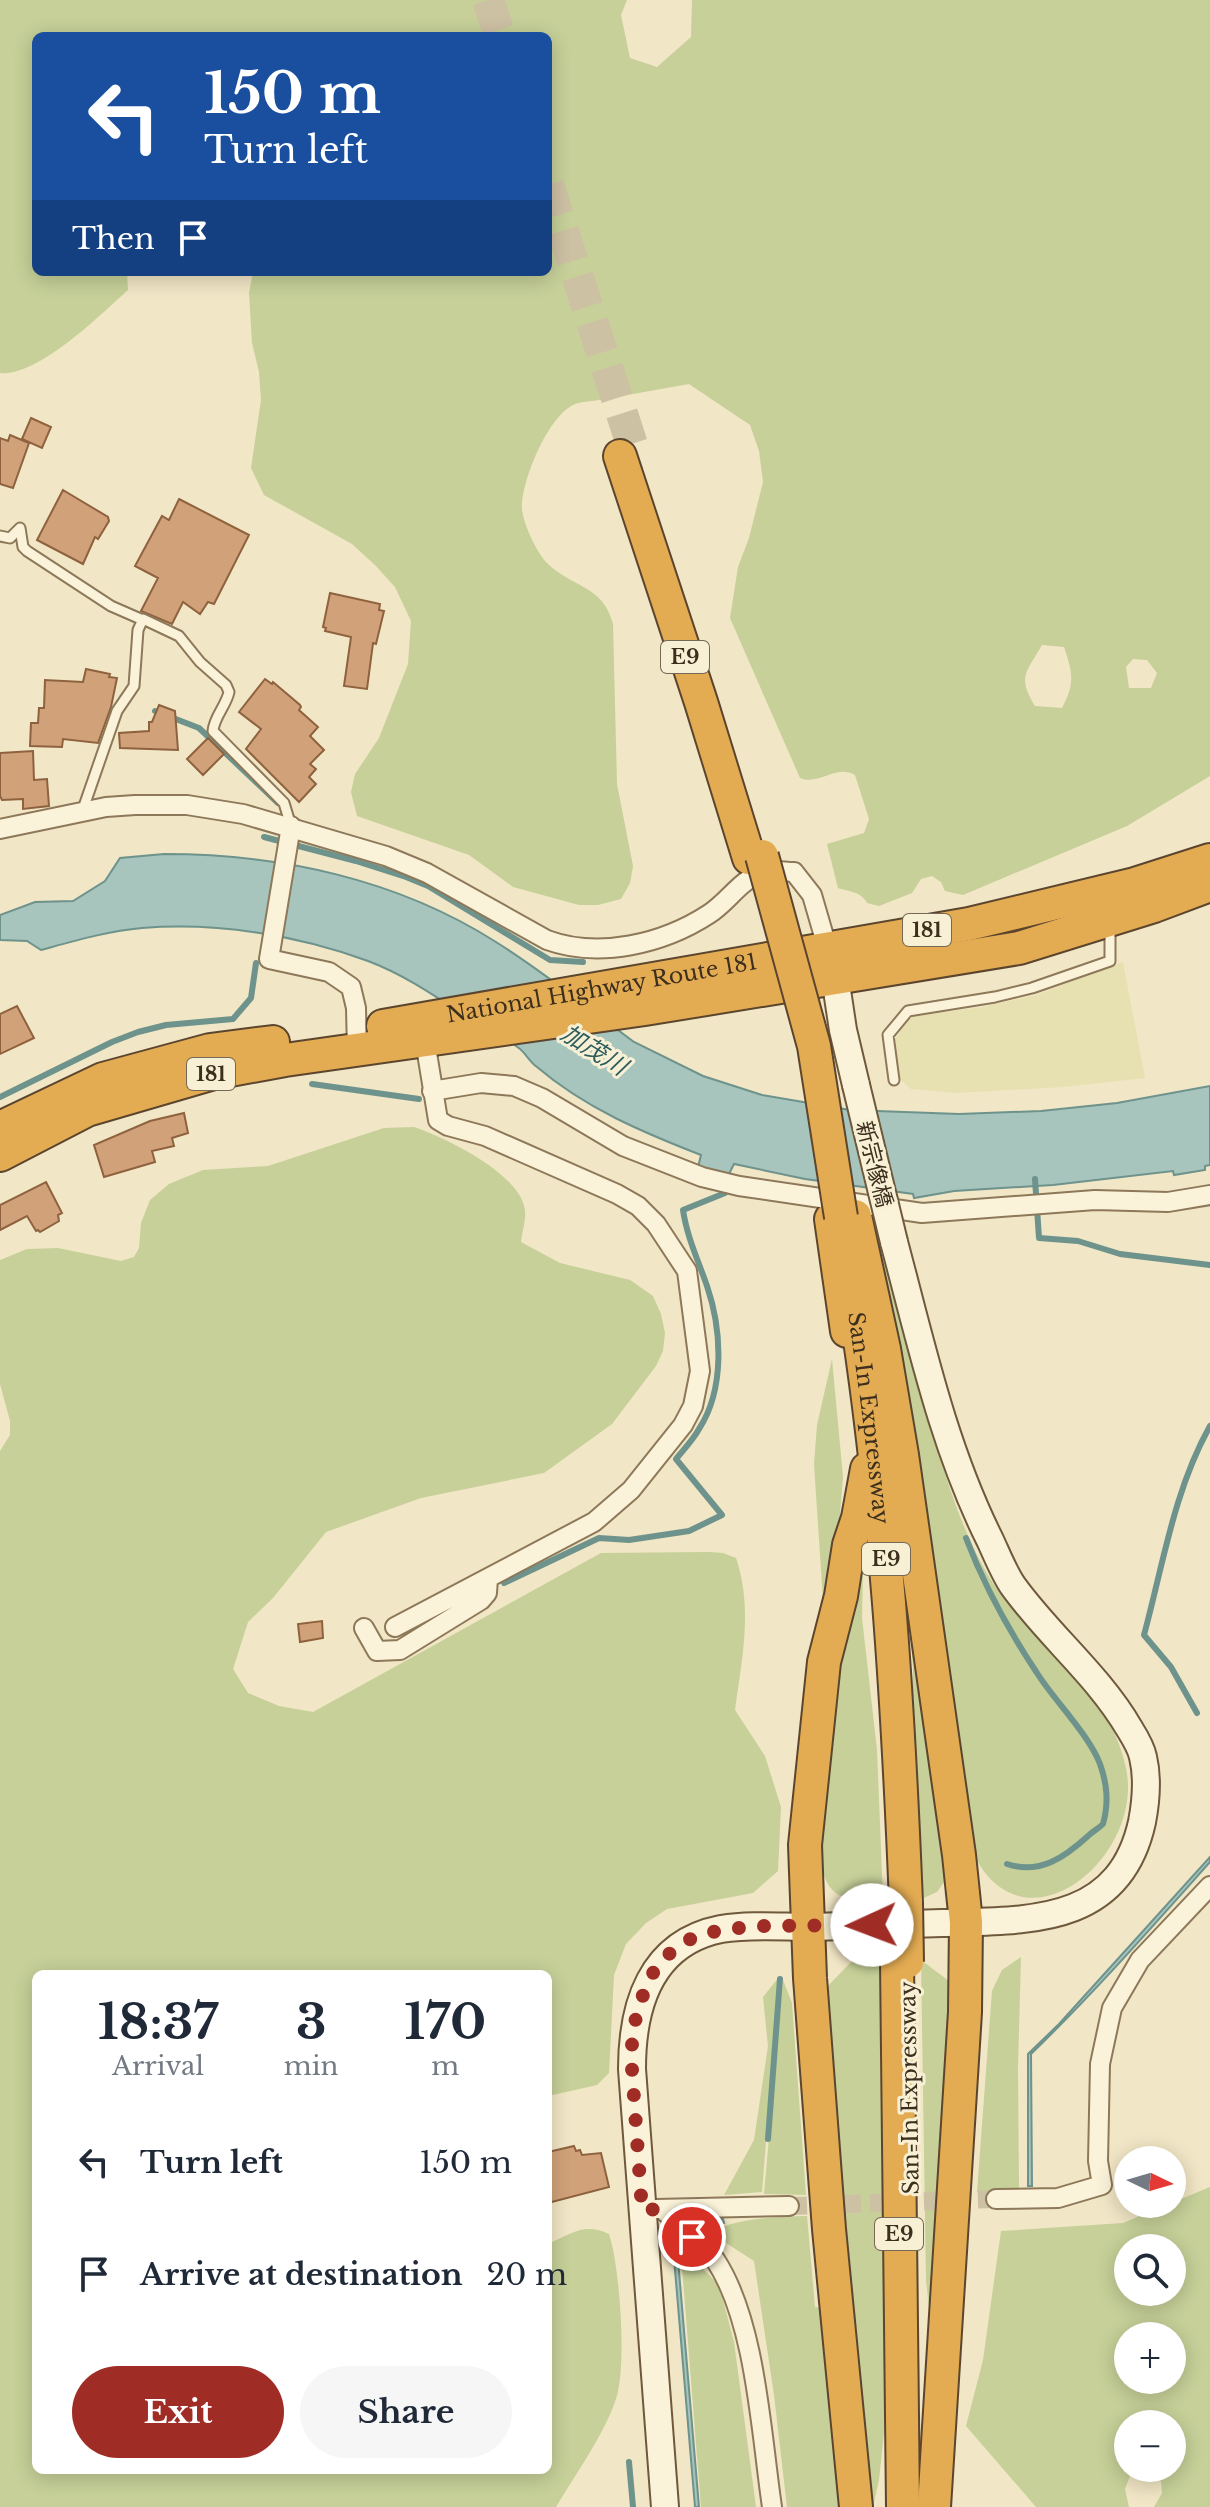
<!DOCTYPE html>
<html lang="en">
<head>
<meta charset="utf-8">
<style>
  :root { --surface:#fff; --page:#f6f6f7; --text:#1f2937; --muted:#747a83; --accent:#a02c26 }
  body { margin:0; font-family:"Libre Baskerville","Noto Sans JP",serif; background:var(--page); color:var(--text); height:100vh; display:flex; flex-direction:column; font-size:30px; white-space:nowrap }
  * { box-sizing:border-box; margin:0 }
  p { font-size:26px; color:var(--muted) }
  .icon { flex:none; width:44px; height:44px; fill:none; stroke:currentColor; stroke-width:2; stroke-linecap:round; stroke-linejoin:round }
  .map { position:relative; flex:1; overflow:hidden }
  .sheet { position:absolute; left:32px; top:1970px; width:520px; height:504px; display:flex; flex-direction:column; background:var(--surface); border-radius:12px; box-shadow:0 4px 20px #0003 }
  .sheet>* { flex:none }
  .top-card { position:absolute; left:32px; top:32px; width:520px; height:244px; border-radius:12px; box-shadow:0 4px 20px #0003; background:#1a4fa0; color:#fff; overflow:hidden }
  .needle { width:52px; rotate:95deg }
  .buttons { position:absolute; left:1114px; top:2146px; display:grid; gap:16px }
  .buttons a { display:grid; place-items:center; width:72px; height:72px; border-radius:50%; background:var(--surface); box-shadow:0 4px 20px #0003; font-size:40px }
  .pin { position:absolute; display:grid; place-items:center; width:68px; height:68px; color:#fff; margin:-34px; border:4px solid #fff; border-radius:50%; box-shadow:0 2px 8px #0007 }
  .me { position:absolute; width:88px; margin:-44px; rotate:268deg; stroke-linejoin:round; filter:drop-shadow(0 0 6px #0008) }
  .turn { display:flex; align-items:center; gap:28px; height:168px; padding:0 40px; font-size:36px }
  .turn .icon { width:104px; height:104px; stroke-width:2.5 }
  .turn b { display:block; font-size:56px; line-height:68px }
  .then { display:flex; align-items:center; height:76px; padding:0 40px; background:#0003; gap:16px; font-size:30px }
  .eta { display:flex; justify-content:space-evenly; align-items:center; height:136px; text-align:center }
  .eta b { font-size:48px; font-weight:700; line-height:56px }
  .action { display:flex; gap:16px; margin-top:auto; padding:16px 40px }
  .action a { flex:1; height:92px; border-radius:48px; background:var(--accent); color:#fff; font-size:32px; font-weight:700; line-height:92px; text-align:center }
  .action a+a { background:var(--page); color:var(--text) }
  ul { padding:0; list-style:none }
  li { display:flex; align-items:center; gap:24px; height:112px; padding:0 40px }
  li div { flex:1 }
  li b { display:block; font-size:30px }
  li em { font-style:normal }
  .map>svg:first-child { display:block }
  .farmland { fill:#e7e1b2 }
  .green { fill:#c6d098; fill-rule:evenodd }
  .water { fill:#a7c4bd; stroke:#6d938c; stroke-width:2 }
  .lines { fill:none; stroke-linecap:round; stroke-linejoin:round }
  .stream { stroke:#6d938c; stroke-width:6 }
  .building { fill:#d1a279; stroke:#8e623e; stroke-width:2 }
  .street-tunnel { stroke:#cdc1a4; stroke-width:18; stroke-dasharray:18 9; stroke-linecap:butt }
  .highway-tunnel { stroke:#cdc1a4; stroke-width:32; stroke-dasharray:32 16; stroke-linecap:butt }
  .lane-casing { stroke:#8d785a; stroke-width:13 }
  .street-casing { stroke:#8d785a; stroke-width:22 }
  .secondary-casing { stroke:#6f593d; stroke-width:30 }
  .highway-casing { stroke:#5b452e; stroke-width:36 }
  .lane { stroke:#fbf3d9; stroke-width:9 }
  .street { stroke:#fbf3d9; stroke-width:18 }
  .secondary { stroke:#fbf3d9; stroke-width:26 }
  .highway { stroke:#e4ac52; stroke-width:32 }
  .secondary-bridge-casing { stroke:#6f593d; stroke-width:30; stroke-linecap:butt }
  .highway-bridge-casing { stroke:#5b452e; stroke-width:36; stroke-linecap:butt }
  .secondary-bridge { stroke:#fbf3d9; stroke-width:26 }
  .highway-bridge { stroke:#e4ac52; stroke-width:32 }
  .route { stroke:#a02c26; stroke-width:14; stroke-dasharray:0 25.2 }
  .labels { text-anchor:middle; stroke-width:6; stroke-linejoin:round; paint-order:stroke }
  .shield { fill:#f8f0d5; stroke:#756955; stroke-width:2 }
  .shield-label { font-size:20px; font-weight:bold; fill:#3d2f1e }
  .street-label { font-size:22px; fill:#3d2f1e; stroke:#f8f0d5 }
  .water-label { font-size:24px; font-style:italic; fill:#2d5d5d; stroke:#f8f0d5 }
</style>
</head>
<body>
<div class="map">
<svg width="1210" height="2507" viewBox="0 0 1210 2507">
  <rect width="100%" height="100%" fill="#f1e6c5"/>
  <path class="farmland" d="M 1123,962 L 1145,1078 L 1063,1087 L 956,1093 L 911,1089 L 898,1077 L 895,1039 L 909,1017 L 982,1007 L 1036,995 Z"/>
  <path class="green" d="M 0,0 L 627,0 L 621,15 L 630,58 L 657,67 L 691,37 L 692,0 L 1210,0 L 1210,776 L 1127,826 L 963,895 L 945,891 L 941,882 L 932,876 L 921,879 L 912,893 L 879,906 L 867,903 C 861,891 849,892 838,888 L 827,844 L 864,833 L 869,819 L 855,775 C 836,764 819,786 800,778 L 730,618 L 738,567 L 749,538 L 763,482 L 759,451 L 750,425 L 689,384 C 661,389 633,394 605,399 C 596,401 584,401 575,404 C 548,416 524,476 522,504 C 520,518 537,554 548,564 C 573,588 603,585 613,624 L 617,784 L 633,866 L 630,883 L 621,899 L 598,905 L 579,905 L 513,887 L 469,855 L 357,816 L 351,792 L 355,774 L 379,738 L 408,664 L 411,621 L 395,587 L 375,565 L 352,544 L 264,495 L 251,468 L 261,400 L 259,372 L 252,343 L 249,293 L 253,272 L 548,272 L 548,36 L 36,36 L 36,272 L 127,272 L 128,290 C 100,315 38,377 0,373 ZM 1042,645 L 1064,647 C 1073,674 1075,683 1062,708 L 1035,706 C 1017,676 1026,673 1042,645 ZM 1133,659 L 1147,660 L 1157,673 L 1151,688 L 1129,688 L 1126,667 Z
    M 414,1127 C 444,1137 522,1174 525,1211 C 526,1221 522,1232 521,1242 L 560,1263 L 630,1280 L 653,1296 L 661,1314 L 665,1333 L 663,1351 L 656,1366 L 612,1424 L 544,1473 L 421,1498 L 326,1532 L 273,1598 L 248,1622 L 233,1669 L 248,1693 L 279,1706 L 313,1712 L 601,1553 L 709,1552 L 723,1553 L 736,1558 C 753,1608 742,1659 735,1710 L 765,1756 L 781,1807 L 778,1871 L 753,1893 L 667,1909 L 646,1923 L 626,1944 L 614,1975 L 609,2073 L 597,2085 L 548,2096 L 548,1974 L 36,1974 L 36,2470 L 548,2470 L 548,2244 C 570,2234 585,2222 609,2234 C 620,2267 627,2367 616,2399 C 604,2435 575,2475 556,2507 L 0,2507 L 0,1451 L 10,1435 L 10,1421 L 0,1384 L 0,1260 L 27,1249 L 58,1248 L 121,1261 L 134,1257 L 139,1248 L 141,1223 L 150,1200 L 169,1184 L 203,1170 L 268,1166 L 384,1128 Z
    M 864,1208 L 874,1210 C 890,1271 906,1331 922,1392 C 939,1453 953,1512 984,1568 C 1023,1639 1109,1684 1126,1768 C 1145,1857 1024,1958 973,1853 Z
    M 832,1359 L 843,1477 L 836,1562 L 824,1615 L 814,1464 L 817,1425 Z
    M 900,1553 L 950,1874 L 937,1892 L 917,1901 L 911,1732 L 913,1670 L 910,1626 Z
    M 860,1569 L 863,1569 L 862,1618 L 877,1750 L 883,1899 C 851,1901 826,1902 822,1863 L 828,1728 L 841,1654 Z
    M 1021,1957 L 1018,2068 L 1019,2188 L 977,2192 L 992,1991 L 1002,1970 Z
    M 855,1958 L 884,1958 L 888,2395 L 879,2480 L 873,2507 L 859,2421 L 824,1990 Z
    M 921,1960 L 953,1984 L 931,2327 L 926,2280 Z
    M 779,1977 L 762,2192 L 724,2195 L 754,2140 L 768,2046 L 763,1997 Z
    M 783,1980 L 792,2003 L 806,2195 L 764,2194 Z
    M 1210,2187 L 1210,2507 L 1154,2507 L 1162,2493 L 1161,2481 L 1151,2474 L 1132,2471 L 1125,2489 L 1129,2507 L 1036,2507 L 966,2426 L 983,2360 L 1001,2231 L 1123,2223 ZM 1128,2248 L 1172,2248 L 1172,2292 L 1128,2292 ZM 1128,2336 L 1172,2336 L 1172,2380 L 1128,2380 ZM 1128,2424 L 1172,2424 L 1172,2468 L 1128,2468 Z
    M 807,2216 L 815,2307 L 824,2308 L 850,2507 L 787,2507 L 774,2395 L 754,2261 L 709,2232 C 741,2218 773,2217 807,2216 Z
    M 681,2254 L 689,2255 L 719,2285 L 734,2342 L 756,2507 L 701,2507 Z"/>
  <path class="water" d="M 164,854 C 280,854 397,879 496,942 C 544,972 588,1008 634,1042 L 703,1076 L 762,1095 L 850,1110 L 959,1114 L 1041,1111 L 1117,1103 L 1210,1086 L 1210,1165 L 1205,1166 L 1205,1170 L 1174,1175 L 1173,1171 L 1053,1185 L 954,1191 L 914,1198 L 913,1194 L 805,1179 L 734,1164 L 726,1180 L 697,1171 L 701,1155 C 642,1132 585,1108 537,1067 C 530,1062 526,1054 520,1049 C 502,1034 478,1023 458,1011 C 429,992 400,973 368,961 C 297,935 217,922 142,928 C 108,931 74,941 41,950 L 27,941 L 0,940 L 0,915 L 35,902 L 73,901 L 105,881 L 120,858 Z
    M 1210,1857 L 1210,1862 C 1152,1927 1094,1993 1031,2054 L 1032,2186 L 1028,2186 L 1028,2054 L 1059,2024 Z
    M 723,2219 L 724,2223 L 696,2228 L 677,2248 L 699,2507 L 695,2507 L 673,2246 L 694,2225 Z"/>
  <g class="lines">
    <path class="stream" d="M 155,711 L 199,728 L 278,803
      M 264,837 L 356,861 L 406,877 L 428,886 L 550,960 L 583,962
      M 312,1084 L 419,1099
      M 0,1097 L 112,1042 L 138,1032 L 166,1025 L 233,1019 L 251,998 L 256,963
      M 1035,1179 L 1039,1238 L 1078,1241 L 1120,1254 L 1210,1265
      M 966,1538 C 984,1585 1009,1631 1037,1673 C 1054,1700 1089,1735 1100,1764 C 1107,1784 1109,1802 1103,1824 C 1098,1829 1093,1831 1088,1836 C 1065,1857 1040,1875 1007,1864
      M 504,1583 L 599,1538 L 629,1540 L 689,1531 L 722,1515 L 676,1459 C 684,1449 693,1440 699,1429 C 725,1389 722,1330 707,1286 C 698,1260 687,1237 683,1210 L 725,1193 L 725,1187
      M 1197,1713 L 1171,1667 L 1144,1635 C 1163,1565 1174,1490 1210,1426
      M 768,2139 L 780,1979
      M 629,2462 L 633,2507"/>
  </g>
  <path class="building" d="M 31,418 L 51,427 L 42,448 L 22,439 Z
    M 10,435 L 29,443 L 13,488 L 0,484 L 0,438 L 8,441 Z
    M 63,490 L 108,517 L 109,521 L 98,539 L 95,537 L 83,564 L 37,540 Z
    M 179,499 L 249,535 L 214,604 L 208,602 L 200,614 L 183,602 L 172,624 L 141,611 L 158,578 L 135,566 L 162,516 L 169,520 Z
    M 330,593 L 380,604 L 379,610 L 384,611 L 376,644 L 373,643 L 367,689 L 344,686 L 351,637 L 325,631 L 326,628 L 323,627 Z
    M 86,669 L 110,674 L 109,677 L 117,678 L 111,707 L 98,743 L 63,739 L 62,747 L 30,746 L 31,723 L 38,723 L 39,708 L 44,708 L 45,680 L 83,682 Z
    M 265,679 L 272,684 L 273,682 L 300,705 L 301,707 L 299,710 L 318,727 L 310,736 L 324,750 L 310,764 L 316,769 L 309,777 L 316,784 L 299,802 L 246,749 L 261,729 L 239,712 Z
    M 159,705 L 175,711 L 178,750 L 120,748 L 119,733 L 149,731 L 149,722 L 152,722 Z
    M 208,738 L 224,754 L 203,775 L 187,759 Z
    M 33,751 L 34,780 L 47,779 L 49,806 L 23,809 L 23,799 L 2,800 L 0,796 L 0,753 Z
    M 17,1006 L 34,1038 L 0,1054 L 0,1014 Z
    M 184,1113 L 188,1133 L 172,1138 L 174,1146 L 152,1151 L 155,1162 L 104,1177 L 94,1145 L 150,1121 Z
    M 46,1182 L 62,1213 L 58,1215 L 59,1221 L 40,1232 L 38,1230 L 36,1231 L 27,1216 L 0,1230 L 0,1205 Z
    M 322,1621 L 323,1638 L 300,1642 L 298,1624 Z
    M 574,2146 L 576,2151 L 580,2150 L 582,2155 L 601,2153 L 609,2187 L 548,2203 L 548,2152 Z"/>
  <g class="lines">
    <path class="street-tunnel" d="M 789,2206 L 996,2199"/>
    <path class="highway-tunnel" d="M 488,0 L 500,36
      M 548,185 L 635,454"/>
    <defs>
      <path id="lane" d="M 0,536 L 10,538 L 20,528 L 23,547 L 27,551 L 111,606 L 143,620
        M 82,812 L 117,711 L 134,686 L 138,630 L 143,619 L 179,636 L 200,662 L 226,685 L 229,692 C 226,706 214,717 213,731 L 284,803 L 291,826
        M 894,1080 L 888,1035 L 908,1011 L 995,997 L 1032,988 L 1110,961 L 1110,927"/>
      <path id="street" d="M 291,826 L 269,959 L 329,972 L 351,987 L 356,1008 L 357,1051
        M 0,829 L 106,807 L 135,805 L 187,805 L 243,814 L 386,856 L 427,873 L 547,940 C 599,959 663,944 709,914 C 728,902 740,880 763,872 C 771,869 785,872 794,872 L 812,895 L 830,957
        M 432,1091 L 481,1083 L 514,1086 L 542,1098 L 623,1146 L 702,1177 L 739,1186 L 922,1213 L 1095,1200 L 1168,1202 L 1210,1195
        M 395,1627 L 594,1522 L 631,1490 L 683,1425 L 693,1406 L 700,1371 L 687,1271 L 656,1224 L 638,1206 L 617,1194 L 485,1136 L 448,1126 L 438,1120 L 425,1041
        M 364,1628 L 377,1651 L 400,1650 L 481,1600 L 487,1593 L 488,1578
        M 996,2199 L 1058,2198 L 1102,2185 L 1098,2161 L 1100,2064 L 1112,2008 L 1140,1960 L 1210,1886
        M 656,2209 L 789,2206
        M 662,2209 C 679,2225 703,2241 716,2261 C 756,2323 761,2433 772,2507"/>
      <path id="secondary" d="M 835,977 L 843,1030 L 856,1085
        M 665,2507 L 632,2069 C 632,2006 650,1943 721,1929 C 751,1924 781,1927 812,1927 C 855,1926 899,1924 942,1923 C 1028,1920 1119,1926 1142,1822 C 1146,1801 1148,1778 1143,1757 C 1141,1747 1134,1736 1129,1728 C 1098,1675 1049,1636 1013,1586 C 1004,1573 997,1555 990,1540 C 943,1446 921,1343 894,1242"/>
      <g id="highway">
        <path d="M 620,456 L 701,702 L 749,858"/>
        <path id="s1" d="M 383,1026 L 969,924 L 1135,884 L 1210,860"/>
        <path d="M 0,1128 L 103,1079 L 210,1050 L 273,1042"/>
        <path d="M 0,1155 L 87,1110 L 214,1073 L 285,1060 L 645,1009 L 1019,948 L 1154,906 L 1210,885"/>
        <path d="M 855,1216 L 884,1349 L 902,1455 L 959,1855 L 966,1922 L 965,2012 L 934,2507"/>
        <path d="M 831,1219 L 847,1331"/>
        <path id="s2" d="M 855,1307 C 886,1505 898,1704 906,1903"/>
        <path d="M 897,1961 L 903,2507"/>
        <path d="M 856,2507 L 829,2229 L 810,1978 L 805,1845 L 824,1662 L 841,1596 L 849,1545 L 858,1518 L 867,1469"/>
      </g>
    </defs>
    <use href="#lane" class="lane-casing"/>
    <use href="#street" class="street-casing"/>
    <use href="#secondary" class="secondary-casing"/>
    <use href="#highway" class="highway-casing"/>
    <use href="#lane" class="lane"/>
    <use href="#street" class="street"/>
    <use href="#secondary" class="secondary"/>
    <use href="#highway" class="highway"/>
    <defs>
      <path id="secondary-bridge" d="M 856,1085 L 894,1242"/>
      <path id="highway-bridge" d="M 762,856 L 814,1046 L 841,1217
        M 906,1903 L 907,1962"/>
    </defs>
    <use href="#secondary-bridge" class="secondary-bridge-casing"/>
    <use href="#highway-bridge" class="highway-bridge-casing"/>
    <use href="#secondary-bridge" class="secondary-bridge"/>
    <use href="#highway-bridge" class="highway-bridge"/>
  </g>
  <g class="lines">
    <path class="route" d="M 692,2237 L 662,2209 L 642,2210 L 632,2069 L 632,2034 L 640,2002 L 653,1973 L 670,1953 L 692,1938 L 720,1930 L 757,1926 L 872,1925"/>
  </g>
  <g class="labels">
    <g class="shield">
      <rect x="661" y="641" width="48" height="32" rx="6"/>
      <rect x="903" y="914" width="48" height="32" rx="6"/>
      <rect x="187" y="1058" width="48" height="32" rx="6"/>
      <rect x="862" y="1543" width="48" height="32" rx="6"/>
      <rect x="875" y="2218" width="48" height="32" rx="6"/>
    </g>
    <g class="shield-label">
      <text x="685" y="664">E9</text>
      <text x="927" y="937">181</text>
      <text x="211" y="1081">181</text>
      <text x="886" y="1566">E9</text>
      <text x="899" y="2241">E9</text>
    </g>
    <g class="street-label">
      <text dy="8" stroke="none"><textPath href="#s1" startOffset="222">National Highway Route 181</textPath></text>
      <text transform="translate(875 1164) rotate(76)" y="8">新宗像橋</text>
      <text dy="8" stroke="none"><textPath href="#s2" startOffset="112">San-In Expressway</textPath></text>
      <text transform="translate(909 2088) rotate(-91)" y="8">San-In Expressway</text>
    </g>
    <g class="water-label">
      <text transform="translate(594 1050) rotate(32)" y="8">加茂川</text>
    </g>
  </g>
</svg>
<div class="buttons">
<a><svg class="needle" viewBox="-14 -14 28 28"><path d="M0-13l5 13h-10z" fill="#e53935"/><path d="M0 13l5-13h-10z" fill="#747a83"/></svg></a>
<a><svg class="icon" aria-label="search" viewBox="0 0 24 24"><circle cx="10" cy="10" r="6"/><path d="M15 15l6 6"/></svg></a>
<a>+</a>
<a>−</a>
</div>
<div class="pin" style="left:692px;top:2237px;background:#d93025"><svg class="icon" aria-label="arrive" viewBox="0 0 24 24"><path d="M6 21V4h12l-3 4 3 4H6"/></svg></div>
<svg class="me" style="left:872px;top:1925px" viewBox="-20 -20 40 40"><circle r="19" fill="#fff"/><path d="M0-13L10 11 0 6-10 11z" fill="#a02c26"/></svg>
<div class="top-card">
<div class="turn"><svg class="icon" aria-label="left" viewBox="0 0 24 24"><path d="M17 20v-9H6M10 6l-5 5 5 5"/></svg><div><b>150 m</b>Turn left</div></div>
<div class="then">Then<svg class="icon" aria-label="arrive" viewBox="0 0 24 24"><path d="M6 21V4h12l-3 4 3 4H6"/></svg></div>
</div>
<section class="sheet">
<div class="eta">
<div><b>18:37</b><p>Arrival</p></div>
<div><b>3</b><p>min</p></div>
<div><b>170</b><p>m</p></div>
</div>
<ul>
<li><svg class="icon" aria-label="left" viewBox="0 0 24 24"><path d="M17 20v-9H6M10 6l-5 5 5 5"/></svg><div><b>Turn left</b></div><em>150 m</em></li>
<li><svg class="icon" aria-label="arrive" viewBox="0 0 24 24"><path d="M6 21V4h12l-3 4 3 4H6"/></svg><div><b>Arrive at destination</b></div><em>20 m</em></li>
</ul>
<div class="action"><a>Exit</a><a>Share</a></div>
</section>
</div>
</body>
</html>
